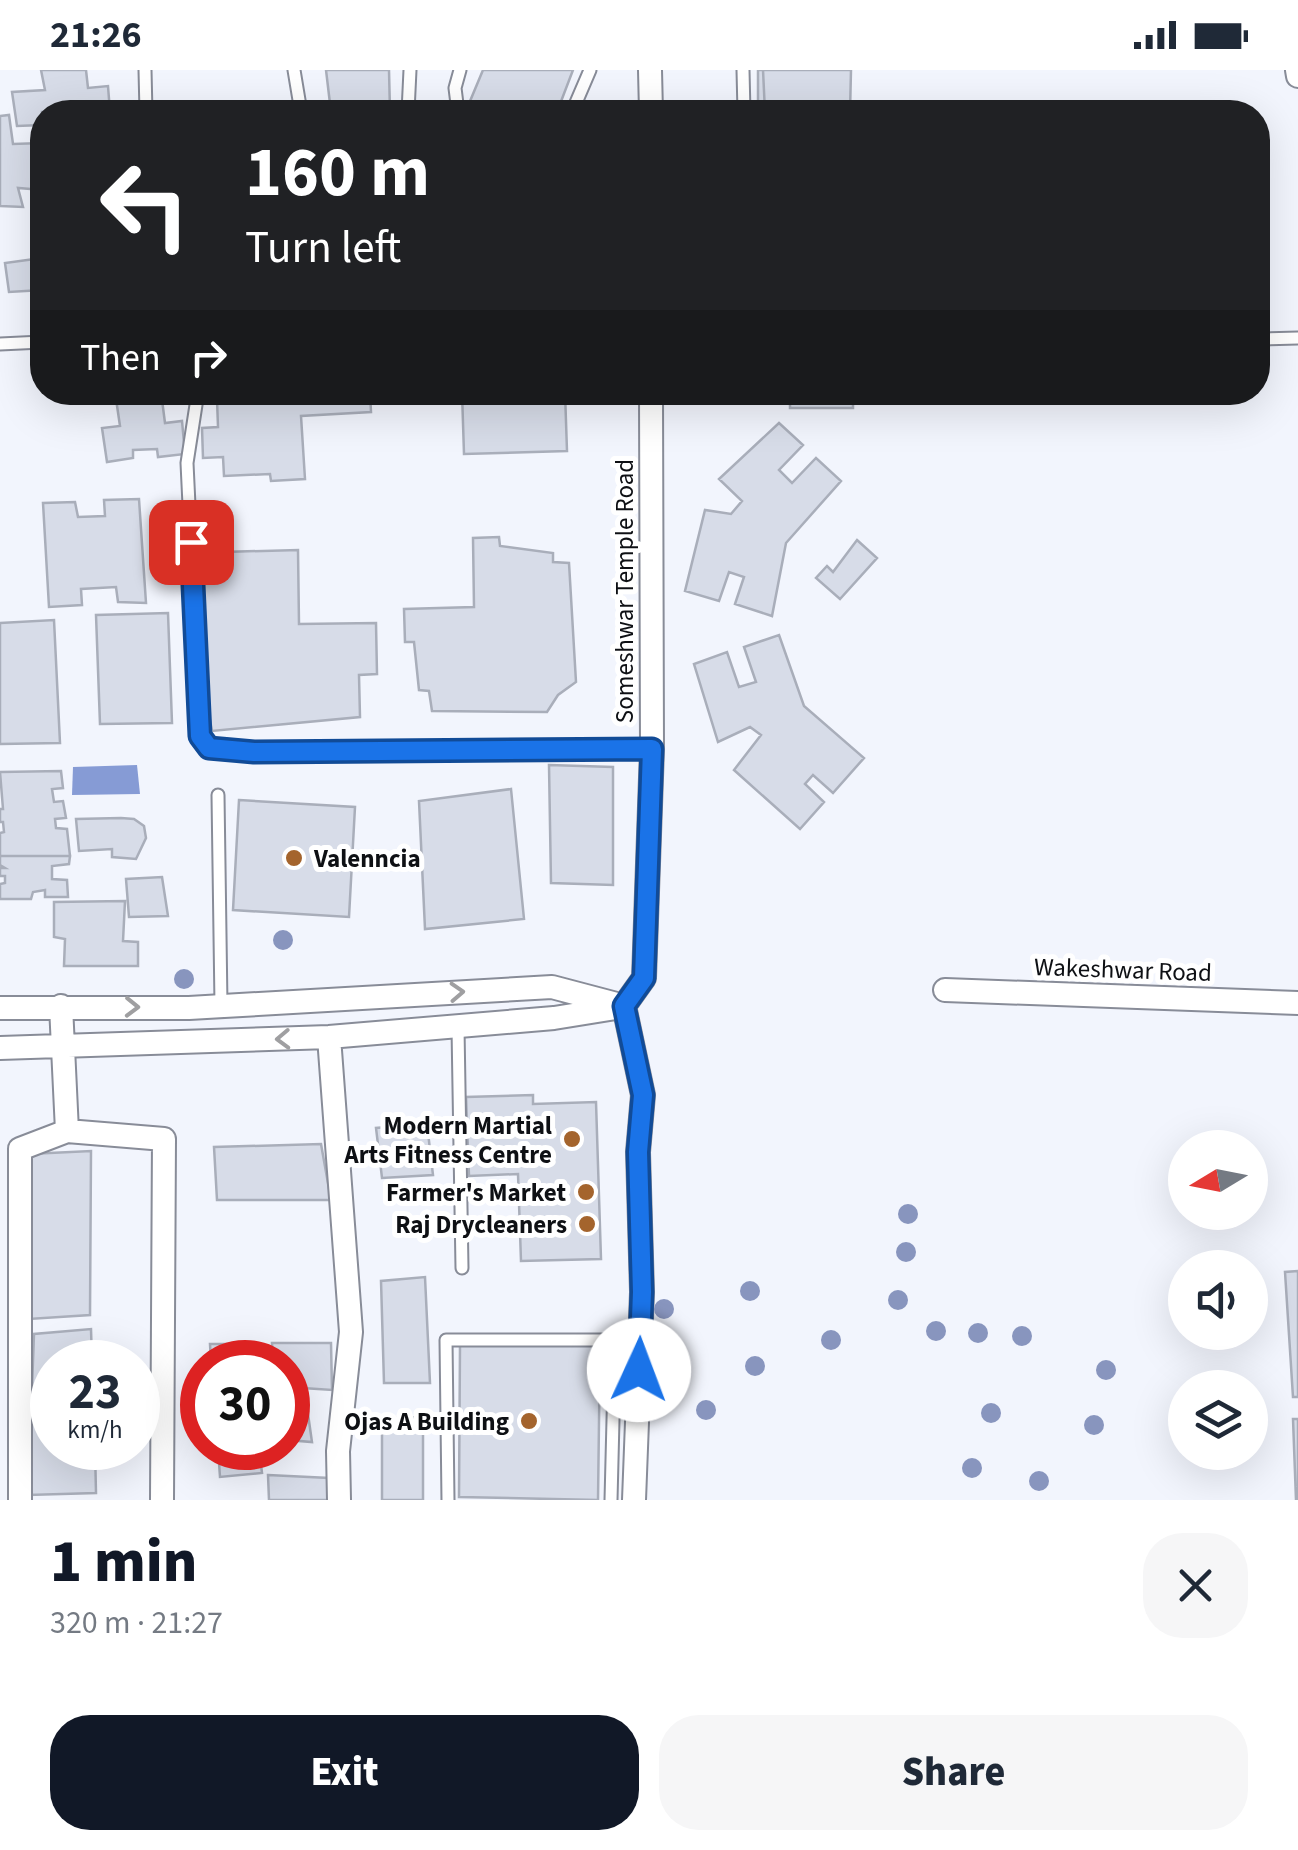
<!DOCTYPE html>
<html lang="en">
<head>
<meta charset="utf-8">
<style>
  :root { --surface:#fff; --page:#f6f6f7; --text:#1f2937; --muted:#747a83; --accent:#111827 }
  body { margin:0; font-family:"Source Sans 3",sans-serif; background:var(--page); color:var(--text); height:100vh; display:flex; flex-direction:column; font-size:38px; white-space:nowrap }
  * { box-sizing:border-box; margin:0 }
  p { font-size:32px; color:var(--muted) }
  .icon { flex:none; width:55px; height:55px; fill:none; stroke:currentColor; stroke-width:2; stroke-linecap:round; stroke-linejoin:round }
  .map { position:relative; height:1430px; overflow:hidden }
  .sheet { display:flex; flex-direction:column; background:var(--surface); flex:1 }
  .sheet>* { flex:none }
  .banner { position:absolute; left:30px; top:30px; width:1240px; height:305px; border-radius:40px; box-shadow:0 10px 40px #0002; background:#202124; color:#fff; overflow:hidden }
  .needle { width:65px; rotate:260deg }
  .tools { position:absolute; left:1168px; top:1060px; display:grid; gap:20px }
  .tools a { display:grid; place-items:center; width:100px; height:100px; border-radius:50%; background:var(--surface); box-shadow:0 10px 40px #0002; font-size:50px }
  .speed { position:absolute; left:30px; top:1270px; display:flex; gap:20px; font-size:50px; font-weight:700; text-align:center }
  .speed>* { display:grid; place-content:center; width:130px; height:130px; border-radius:50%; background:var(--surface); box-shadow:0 10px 40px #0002; line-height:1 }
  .speed small { font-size:25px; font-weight:400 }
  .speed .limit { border:15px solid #d22; background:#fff; color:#111 }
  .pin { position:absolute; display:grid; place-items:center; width:85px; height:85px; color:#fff; margin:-42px; border-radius:20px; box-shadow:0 5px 15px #0006 }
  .me { position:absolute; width:110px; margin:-55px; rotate:2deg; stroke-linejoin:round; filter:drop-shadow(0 0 8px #0008) }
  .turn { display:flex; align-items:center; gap:35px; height:210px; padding:0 50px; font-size:45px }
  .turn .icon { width:130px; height:130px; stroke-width:2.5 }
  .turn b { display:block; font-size:70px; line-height:85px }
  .then { display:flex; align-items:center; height:95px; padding:0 50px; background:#0003; gap:20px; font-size:38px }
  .round { display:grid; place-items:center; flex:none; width:105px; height:105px; border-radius:40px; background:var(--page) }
  .summary { display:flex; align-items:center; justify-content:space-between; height:170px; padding:0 50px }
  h1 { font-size:60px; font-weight:800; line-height:75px; color:var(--accent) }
  .cta { display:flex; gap:20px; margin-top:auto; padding:20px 50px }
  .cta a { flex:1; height:115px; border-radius:40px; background:var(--accent); color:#fff; font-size:40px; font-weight:800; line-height:115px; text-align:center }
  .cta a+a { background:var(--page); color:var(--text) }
  .status { display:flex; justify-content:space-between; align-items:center; height:70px; padding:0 50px; background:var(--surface); direction:ltr }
  .status svg { height:28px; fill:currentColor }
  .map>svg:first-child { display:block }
  .water { fill:#869bd5 }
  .building { fill:#d7dce8; stroke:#a9aeba; stroke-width:2.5 }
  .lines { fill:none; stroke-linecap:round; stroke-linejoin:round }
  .service-casing { stroke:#888c98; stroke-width:15 }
  .minor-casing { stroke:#888c98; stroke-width:26 }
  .service { stroke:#fff; stroke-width:11 }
  .minor { stroke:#fff; stroke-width:22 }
  .tree { fill:#8895be }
  .oneway { stroke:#9f9fa1 }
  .route-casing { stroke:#114b97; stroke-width:25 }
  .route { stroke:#1a73e8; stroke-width:18 }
  .poi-dot { fill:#a4642d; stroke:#fff; stroke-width:4 }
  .labels { text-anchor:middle; stroke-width:10; stroke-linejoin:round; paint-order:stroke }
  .street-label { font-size:25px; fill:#0e1014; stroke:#fff }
  .poi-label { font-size:25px; font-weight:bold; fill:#0e1014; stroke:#fff; text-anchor:end }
</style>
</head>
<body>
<div class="status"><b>21:26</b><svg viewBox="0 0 49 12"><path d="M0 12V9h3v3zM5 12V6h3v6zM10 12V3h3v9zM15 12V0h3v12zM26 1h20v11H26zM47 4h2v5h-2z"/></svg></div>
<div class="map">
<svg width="1298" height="1430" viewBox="0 0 1298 1430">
  <rect width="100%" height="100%" fill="#f2f5fd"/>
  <path class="water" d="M 137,695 L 140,724 L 72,725 L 73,697 Z"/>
  <path class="building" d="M 41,0 L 86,0 L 88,18 L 108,16 L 110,42 L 42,42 L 42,55 L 17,56 L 12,22 L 45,20 Z
    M 326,0 L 389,0 L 390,42 L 331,42 Z
    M 483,0 L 573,0 L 557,42 L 480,42 L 468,36 Z
    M 758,0 L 851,0 L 850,42 L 758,42 Z
    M 763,0 L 851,0 L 850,42 L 765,42 Z
    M 9,45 L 13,74 L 42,73 L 42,120 L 18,118 L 23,137 L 0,136 L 0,46 Z
    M 42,188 L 42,220 L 9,222 L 5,193 Z
    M 115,322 L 161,322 L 165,353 L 182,351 L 185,384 L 158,387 L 157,379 L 133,380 L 133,388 L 107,392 L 102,358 L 120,356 Z
    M 222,322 L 370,322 L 371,342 L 301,346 L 305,409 L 271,411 L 270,404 L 224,406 L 223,387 L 203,388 L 202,358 L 218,357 L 217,329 L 222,329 Z
    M 462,322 L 565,322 L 567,381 L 464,384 Z
    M 790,322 L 853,322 L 853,338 L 790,338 Z
    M 779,353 L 803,375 L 779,400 L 792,413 L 816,388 L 841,411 L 786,473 L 772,546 L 735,534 L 744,507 L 729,502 L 719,531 L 685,521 L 705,440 L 731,444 L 742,431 L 719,409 Z
    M 139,429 L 146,533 L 118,532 L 116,517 L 81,519 L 82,535 L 49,537 L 43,433 L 75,432 L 78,447 L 105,446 L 104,430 Z
    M 499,467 L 500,476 L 553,483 L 553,492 L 569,493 L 576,612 L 558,625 L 547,642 L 432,641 L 429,621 L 419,620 L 414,572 L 405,572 L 404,539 L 474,537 L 473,468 Z
    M 857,470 L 877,488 L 840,529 L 816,508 L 827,496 L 833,502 Z
    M 298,480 L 299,554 L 376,553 L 377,604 L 359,605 L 360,647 L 212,661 L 203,612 L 198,507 L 224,506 L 223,482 Z
    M 168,543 L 172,653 L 100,654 L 96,545 Z
    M 54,550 L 60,673 L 0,674 L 0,553 Z
    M 779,565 L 804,636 L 864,688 L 833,723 L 813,705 L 805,714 L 824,732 L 800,759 L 734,700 L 761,665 L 750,657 L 718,672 L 694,594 L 727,582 L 739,617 L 756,612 L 744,577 Z
    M 549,695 L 613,697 L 613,815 L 551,813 Z
    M 61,701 L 63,718 L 52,719 L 54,732 L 63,731 L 66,748 L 55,749 L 56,758 L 67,759 L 70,786 L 0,786 L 0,763 L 4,762 L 3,752 L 0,752 L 0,739 L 3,739 L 0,702 Z
    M 511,719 L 524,849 L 425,859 L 419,731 Z
    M 239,730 L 355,737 L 349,847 L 233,840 Z
    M 121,748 L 134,749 L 144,756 L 146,768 L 136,789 L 112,787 L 112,779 L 79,781 L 76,749 Z
    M 0,786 L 70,786 L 69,794 L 52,796 L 52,809 L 67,810 L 68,827 L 45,827 L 45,820 L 33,822 L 31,829 L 0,829 L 0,814 L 5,813 L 5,806 L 0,806 L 0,798 L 5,798 L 0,795 Z
    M 162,807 L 168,846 L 129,847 L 126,809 Z
    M 125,831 L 123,871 L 138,872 L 138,896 L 64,896 L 65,869 L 54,867 L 54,832 Z
    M 533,1025 L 533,1034 L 596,1032 L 601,1189 L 521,1191 L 518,1104 L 469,1106 L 466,1027 Z
    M 427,1054 L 433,1105 L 382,1108 L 376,1058 Z
    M 321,1074 L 331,1130 L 217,1130 L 214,1077 Z
    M 91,1081 L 90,1245 L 29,1249 L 29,1084 Z
    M 1298,1201 L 1298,1327 L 1293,1327 L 1285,1202 Z
    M 425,1207 L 430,1313 L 384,1313 L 381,1211 Z
    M 91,1259 L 92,1292 L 52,1292 L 52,1378 L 95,1378 L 96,1423 L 28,1425 L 34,1264 Z
    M 272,1273 L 331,1273 L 332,1320 L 288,1317 L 288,1292 L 273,1292 Z
    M 210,1274 L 249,1274 L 251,1292 L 211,1292 Z
    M 600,1274 L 598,1430 L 459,1427 L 460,1275 Z
    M 288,1343 L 308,1344 L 312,1372 L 288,1370 Z
    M 423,1347 L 423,1430 L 382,1430 L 382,1348 Z
    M 1293,1349 L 1298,1349 L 1298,1430 L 1296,1430 Z
    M 218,1378 L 259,1378 L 262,1403 L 220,1407 Z
    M 268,1405 L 329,1408 L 329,1430 L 269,1430 Z"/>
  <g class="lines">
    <defs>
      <path id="service" d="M 145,0 L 146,42
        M 294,0 L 301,42
        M 743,0 L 744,42
        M 408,42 L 410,0
        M 458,42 L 455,18 L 460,0
        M 572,42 L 590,0
        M 1258,269 L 1298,268
        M 0,274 L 42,272
        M 198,322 L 187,393 L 200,666 L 209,679 L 254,682 L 652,679
        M 218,725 L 221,935
        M 458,958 L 462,1198
        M 448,1430 L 446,1270 L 615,1270 L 611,1430"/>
      <path id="minor" d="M 650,0 L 651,42
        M 1297,0 L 1298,6
        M 945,920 L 1298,933
        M 61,936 L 67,1061
        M 0,938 L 189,938 L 552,917 L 624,936
        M 329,967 L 351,1262 L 338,1381 L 339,1430
        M 0,978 L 329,967 L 554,948 L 616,938
        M 20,1430 L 20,1079 L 67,1061 L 164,1069 L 162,1430
        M 634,1430 L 642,1222 L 638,1082 L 643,1025 L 624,936 L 644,908 L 652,679 L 651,322"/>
    </defs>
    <use href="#service" class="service-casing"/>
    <use href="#minor" class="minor-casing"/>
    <use href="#service" class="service"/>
    <use href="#minor" class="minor"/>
  </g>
  <g class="tree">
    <circle cx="283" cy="870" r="10"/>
    <circle cx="184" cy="909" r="10"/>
    <circle cx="908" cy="1144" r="10"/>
    <circle cx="906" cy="1182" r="10"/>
    <circle cx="750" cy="1221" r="10"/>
    <circle cx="898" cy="1230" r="10"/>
    <circle cx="664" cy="1239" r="10"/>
    <circle cx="936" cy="1261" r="10"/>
    <circle cx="978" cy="1263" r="10"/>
    <circle cx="1022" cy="1266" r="10"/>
    <circle cx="831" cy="1270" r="10"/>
    <circle cx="755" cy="1296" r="10"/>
    <circle cx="1106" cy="1300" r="10"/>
    <circle cx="678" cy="1313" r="10"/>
    <circle cx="706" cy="1340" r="10"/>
    <circle cx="991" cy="1343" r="10"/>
    <circle cx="1094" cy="1355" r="10"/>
    <circle cx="972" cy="1398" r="10"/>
    <circle cx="1039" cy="1411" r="10"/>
  </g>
  <defs><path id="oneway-chevron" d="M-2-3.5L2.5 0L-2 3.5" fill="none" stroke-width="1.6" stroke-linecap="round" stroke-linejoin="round" transform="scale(2.5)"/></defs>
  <g class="oneway">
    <use href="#oneway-chevron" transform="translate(457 922) rotate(-3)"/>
    <use href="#oneway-chevron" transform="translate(132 937) rotate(1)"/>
    <use href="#oneway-chevron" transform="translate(283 969) rotate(178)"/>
  </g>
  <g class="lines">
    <defs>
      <path id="route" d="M 191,472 L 200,666 L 209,678 L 254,682 L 652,679 L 644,908 L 624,936 L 643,1025 L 638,1082 L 642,1222 L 639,1300"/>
    </defs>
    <use href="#route" class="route-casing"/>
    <use href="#route" class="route"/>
  </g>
  <g class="poi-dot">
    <circle cx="294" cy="788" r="10"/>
    <circle cx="572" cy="1069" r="10"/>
    <circle cx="586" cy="1122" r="10"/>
    <circle cx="587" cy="1154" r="10"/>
    <circle cx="529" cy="1351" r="10"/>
  </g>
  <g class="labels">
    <g class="street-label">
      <text transform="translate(624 521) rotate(-90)" y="9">Someshwar Temple Road</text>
      <text transform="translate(1123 899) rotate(2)" y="9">Wakeshwar Road</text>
    </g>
    <g class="poi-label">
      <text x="314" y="797" text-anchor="start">Valenncia</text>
      <text x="552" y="1064">Modern Martial<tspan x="552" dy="29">Arts Fitness Centre</tspan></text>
      <text x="566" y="1131">Farmer's Market</text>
      <text x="567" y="1163">Raj Drycleaners</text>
      <text x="509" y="1360">Ojas A Building</text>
    </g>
  </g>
</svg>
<div class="tools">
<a><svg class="needle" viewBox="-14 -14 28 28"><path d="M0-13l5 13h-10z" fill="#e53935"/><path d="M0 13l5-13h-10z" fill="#747a83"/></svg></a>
<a><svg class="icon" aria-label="sound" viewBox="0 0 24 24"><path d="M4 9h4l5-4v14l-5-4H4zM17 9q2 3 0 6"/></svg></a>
<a><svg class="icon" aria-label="layers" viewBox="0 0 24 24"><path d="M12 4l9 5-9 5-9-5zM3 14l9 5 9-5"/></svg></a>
</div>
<div class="speed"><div>23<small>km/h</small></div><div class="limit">30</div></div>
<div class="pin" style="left:191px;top:472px;background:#d93025"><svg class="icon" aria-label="arrive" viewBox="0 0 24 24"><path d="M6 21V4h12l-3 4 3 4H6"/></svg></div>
<svg class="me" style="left:639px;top:1300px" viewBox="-20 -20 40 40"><circle r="19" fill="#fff"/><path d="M0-13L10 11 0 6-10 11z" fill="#1a73e8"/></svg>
<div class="banner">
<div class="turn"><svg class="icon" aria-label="left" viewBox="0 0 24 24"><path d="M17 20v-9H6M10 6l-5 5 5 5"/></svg><div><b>160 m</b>Turn left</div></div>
<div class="then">Then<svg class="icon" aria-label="right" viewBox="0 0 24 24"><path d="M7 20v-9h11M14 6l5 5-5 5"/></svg></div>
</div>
</div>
<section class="sheet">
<div class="summary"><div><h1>1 min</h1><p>320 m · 21:27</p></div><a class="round"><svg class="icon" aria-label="close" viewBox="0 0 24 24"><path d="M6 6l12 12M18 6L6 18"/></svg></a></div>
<div class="cta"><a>Exit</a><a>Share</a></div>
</section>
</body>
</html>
